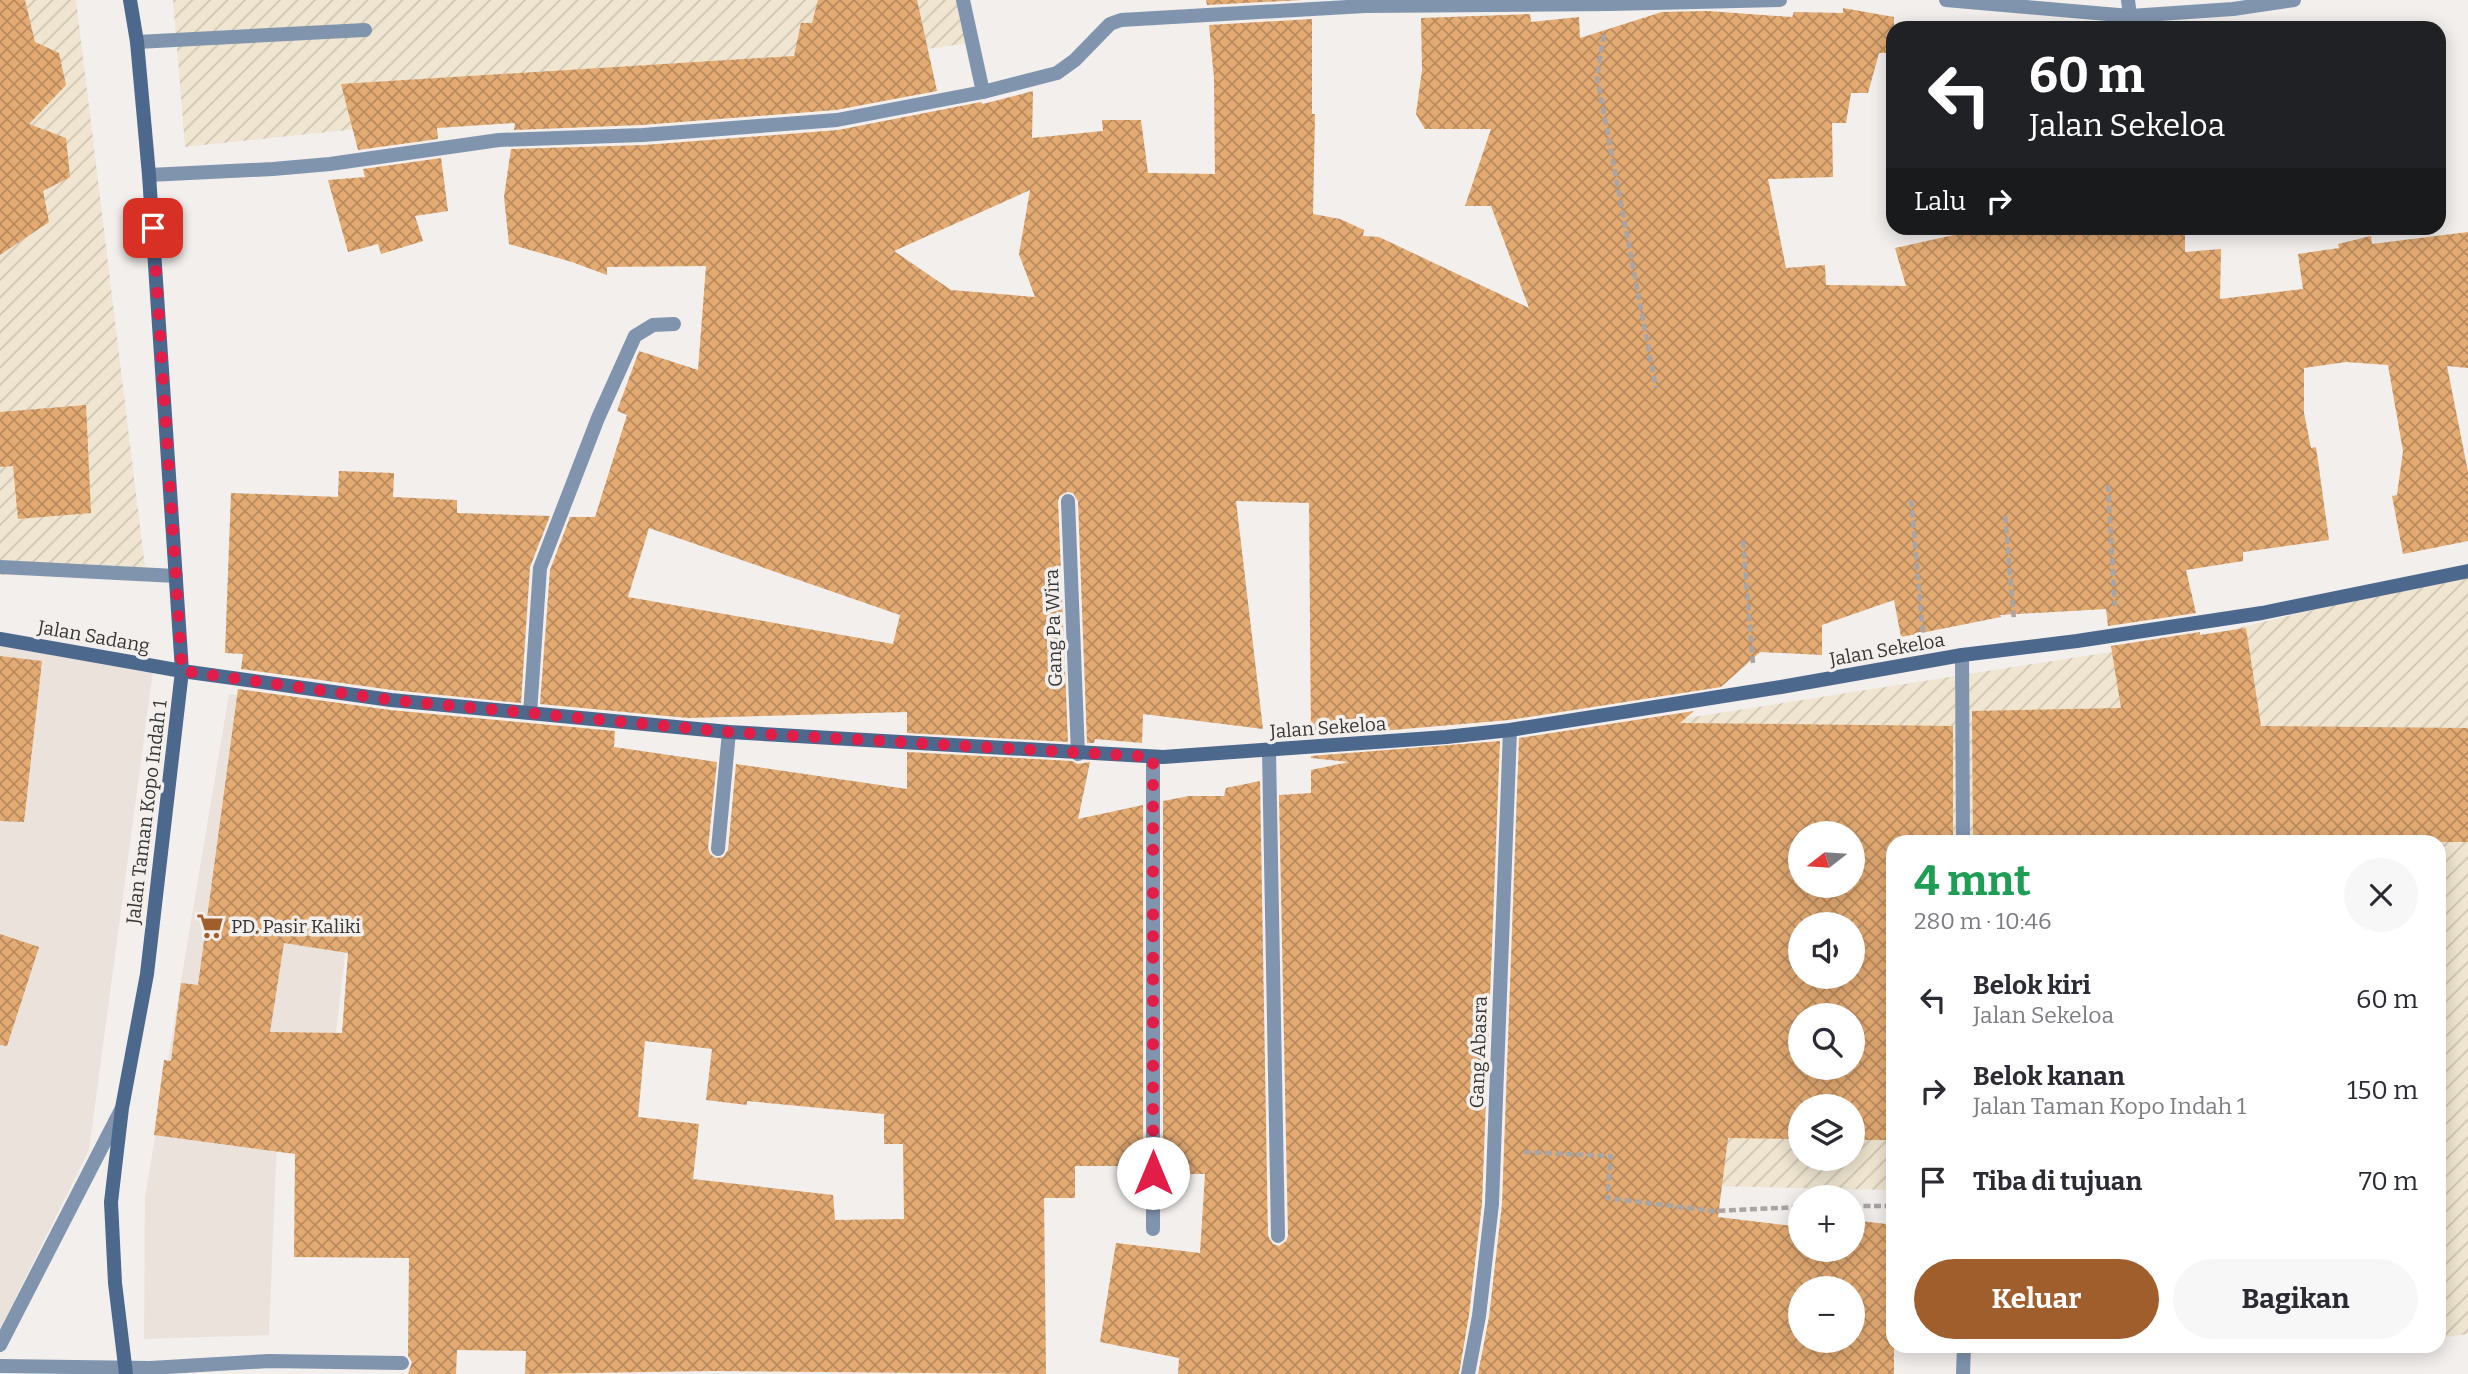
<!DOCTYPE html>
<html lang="id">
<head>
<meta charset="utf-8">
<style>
  :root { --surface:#fff; --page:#f7f7f7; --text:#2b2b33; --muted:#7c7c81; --accent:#a15e2d }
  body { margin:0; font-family:Bitter,serif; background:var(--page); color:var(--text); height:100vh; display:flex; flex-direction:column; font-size:26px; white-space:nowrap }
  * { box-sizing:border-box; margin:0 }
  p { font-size:23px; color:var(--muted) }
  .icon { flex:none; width:38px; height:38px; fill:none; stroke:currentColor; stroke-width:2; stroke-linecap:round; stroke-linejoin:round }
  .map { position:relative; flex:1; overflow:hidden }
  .details { position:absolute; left:1886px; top:835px; width:560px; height:518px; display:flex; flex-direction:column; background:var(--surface); border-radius:21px; box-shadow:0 4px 18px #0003 }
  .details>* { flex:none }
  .banner { position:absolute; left:1886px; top:21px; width:560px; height:214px; border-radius:21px; box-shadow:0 4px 18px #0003; background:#202124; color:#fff; overflow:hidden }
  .needle { width:46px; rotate:253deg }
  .fabs { position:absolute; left:1788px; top:821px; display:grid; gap:14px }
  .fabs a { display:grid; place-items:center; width:77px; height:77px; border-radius:50%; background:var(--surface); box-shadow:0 4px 18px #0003; font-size:35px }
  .pin { position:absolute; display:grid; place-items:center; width:60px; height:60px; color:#fff; margin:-30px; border-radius:14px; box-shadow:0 4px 10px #0006 }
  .me { position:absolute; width:77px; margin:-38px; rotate:0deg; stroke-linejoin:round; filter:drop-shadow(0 0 5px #0008) }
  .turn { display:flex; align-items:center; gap:24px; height:147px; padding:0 28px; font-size:32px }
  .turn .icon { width:91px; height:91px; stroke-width:2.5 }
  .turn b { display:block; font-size:49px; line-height:60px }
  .then { display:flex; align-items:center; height:66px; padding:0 28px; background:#0003; gap:14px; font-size:26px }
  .round { display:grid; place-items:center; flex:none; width:74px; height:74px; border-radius:37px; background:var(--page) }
  .head { display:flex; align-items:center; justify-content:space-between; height:119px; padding:0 28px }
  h1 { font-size:42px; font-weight:700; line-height:52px; color:#1e9e55 }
  .cta { display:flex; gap:14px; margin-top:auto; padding:14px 28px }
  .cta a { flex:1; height:80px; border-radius:42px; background:var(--accent); color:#fff; font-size:28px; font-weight:700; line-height:80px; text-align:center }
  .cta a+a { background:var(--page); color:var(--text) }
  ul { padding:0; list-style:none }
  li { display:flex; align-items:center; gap:21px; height:91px; padding:0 28px }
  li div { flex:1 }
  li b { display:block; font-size:26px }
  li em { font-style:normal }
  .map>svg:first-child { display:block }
  .built { fill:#ebe2db }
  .industrial { fill:url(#industrial-furrows); fill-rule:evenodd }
  .building { fill:url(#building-cross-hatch); fill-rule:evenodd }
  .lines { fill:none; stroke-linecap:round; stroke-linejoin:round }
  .path { stroke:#a8a5a4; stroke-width:4.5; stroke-dasharray:7 3.5; stroke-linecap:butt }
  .lane { stroke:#8194ae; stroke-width:14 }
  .street { stroke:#8194ae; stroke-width:14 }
  .secondary { stroke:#4d688d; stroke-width:14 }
  .route { stroke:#e11d48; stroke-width:12; stroke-dasharray:0 21.6 }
  .labels { text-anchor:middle; stroke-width:7; stroke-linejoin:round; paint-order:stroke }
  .street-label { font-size:19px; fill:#373635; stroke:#f2efed }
  .poi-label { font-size:19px; fill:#373635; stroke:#f2efed; text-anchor:start }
</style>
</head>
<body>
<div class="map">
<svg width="2468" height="1374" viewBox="0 0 2468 1374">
  <defs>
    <pattern id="industrial-furrows" width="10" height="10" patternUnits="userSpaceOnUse" patternTransform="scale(1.75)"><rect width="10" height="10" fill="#efe5d0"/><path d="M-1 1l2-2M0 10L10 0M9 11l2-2" fill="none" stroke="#cec5b3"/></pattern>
    <pattern id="building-cross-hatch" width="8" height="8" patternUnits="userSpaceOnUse" patternTransform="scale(1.75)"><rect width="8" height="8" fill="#e3aa72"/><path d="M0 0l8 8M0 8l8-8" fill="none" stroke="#b98b5e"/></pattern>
  </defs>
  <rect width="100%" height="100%" fill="#f2efed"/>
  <path class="built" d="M 0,639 L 153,671 L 89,1150 L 0,1329 Z
    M 229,694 L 373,715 L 335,1041 L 280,1065 L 269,1335 L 144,1339 L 145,1197 Z"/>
  <path class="industrial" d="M 0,0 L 76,0 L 146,576 L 0,575 Z
    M 173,0 L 970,0 L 977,42 L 356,129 L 185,147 Z
    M 2468,573 L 2468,1334 L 2440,1338 L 2440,842 L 1894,842 L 1893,1190 L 1659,1185 L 1648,724 L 2187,640 ZM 1801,833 L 1853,833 L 1853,886 L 1801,886 ZM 1801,924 L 1853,924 L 1853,976 L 1801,976 ZM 1801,1015 L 1853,1015 L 1853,1068 L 1801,1068 ZM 1801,1106 L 1853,1106 L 1853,1158 L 1801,1158 Z"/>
  <path class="building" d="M 0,0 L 25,0 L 35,42 L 59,53 L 66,85 L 29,124 L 66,138 L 70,177 L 43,191 L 49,222 L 0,255 Z
    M 818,0 L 917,0 L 937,91 L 836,110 L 642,125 L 514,130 L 515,123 L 437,128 L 438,139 L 358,150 L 341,84 L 794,56 L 801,23 L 812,23 Z
    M 1206,0 L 1302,0 L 1207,5 Z
    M 1843,8 L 1894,17 L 1894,53 L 1879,53 L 1868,93 L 1851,93 L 1846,123 L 1832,123 L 1833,177 L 1768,179 L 1786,268 L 1825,265 L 1826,285 L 1906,286 L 1895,248 L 1986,228 L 2185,228 L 2185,252 L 2221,249 L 2220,299 L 2303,289 L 2298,254 L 2339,248 L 2338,244 L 2371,236 L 2372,244 L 2468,232 L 2468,368 L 2447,366 L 2468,472 L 2468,541 L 2403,554 L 2392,496 L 2397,495 L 2403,451 L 2388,365 L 2346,362 L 2304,368 L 2304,413 L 2311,448 L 2316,447 L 2329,540 L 2243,552 L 2243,561 L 2186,570 L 2196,613 L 2108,626 L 2106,609 L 2000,615 L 2001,617 L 1901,637 L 1894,600 L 1822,625 L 1822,655 L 1760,652 L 1721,687 L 1509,720 L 1311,737 L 1309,503 L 1236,501 L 1263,729 L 1143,714 L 1142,743 L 1095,739 L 1094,743 L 1087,743 L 1078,501 L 1073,493 L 1067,492 L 1060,496 L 1058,501 L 1068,742 L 907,733 L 907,712 L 688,718 L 540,704 L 550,570 L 570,517 L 595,517 L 627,415 L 617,411 L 639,351 L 698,370 L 706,266 L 607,267 L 607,275 L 572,262 L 509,244 L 504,197 L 511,149 L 644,145 L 838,130 L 981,102 L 983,104 L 1033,91 L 1032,138 L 1103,131 L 1102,120 L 1141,120 L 1148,173 L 1215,174 L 1214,78 L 1209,25 L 1312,19 L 1312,114 L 1315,114 L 1313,214 L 1340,219 L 1364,230 L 1363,236 L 1379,237 L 1529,308 L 1491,206 L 1465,206 L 1491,129 L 1425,129 L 1416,114 L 1422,70 L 1421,18 L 1530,14 L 1531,22 L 1579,17 L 1580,38 L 1662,12 L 1708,11 L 1792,17 L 1794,12 L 1843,13 ZM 1030,190 L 1019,254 L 1035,297 L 951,290 L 894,251 ZM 649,528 L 900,615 L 893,644 L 628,597 Z
    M 441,158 L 448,211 L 415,216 L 423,241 L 381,254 L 378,244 L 348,252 L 328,180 L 365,177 L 363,169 Z
    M 86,405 L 91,513 L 18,519 L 13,466 L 0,467 L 0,412 Z
    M 339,471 L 394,473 L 393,497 L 457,500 L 457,513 L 550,516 L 530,567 L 521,703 L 392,690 L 241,669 L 243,654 L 225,653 L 231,493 L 338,497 Z
    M 2246,628 L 2261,726 L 2468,728 L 2468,842 L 2419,842 L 2419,839 L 2257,836 L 2257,842 L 1973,842 L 1972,711 L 2121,708 L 2111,646 L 2200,632 L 2200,635 Z
    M 0,656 L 42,661 L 24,822 L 0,821 Z
    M 238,689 L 390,710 L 615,731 L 614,747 L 717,762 L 708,848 L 710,854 L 716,858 L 723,857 L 728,850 L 736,764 L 907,789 L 907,752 L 1072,761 L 1078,764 L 1090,762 L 1078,819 L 1143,805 L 1143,1166 L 1075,1166 L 1075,1198 L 1044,1198 L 1046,1374 L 712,1371 L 525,1374 L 526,1351 L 457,1350 L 456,1374 L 408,1374 L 412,1362 L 408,1356 L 409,1258 L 294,1257 L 295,1154 L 154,1135 L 164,1060 L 171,1061 L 181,983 L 198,985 ZM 284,943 L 348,953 L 342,1033 L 270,1032 ZM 645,1041 L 712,1049 L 706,1100 L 747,1105 L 747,1101 L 884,1114 L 884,1144 L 903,1144 L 904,1219 L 835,1220 L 833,1195 L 693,1179 L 699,1124 L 638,1117 Z
    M 1694,711 L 1680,723 L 1953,726 L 1953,842 L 1894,842 L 1894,1140 L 1853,1140 L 1853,1106 L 1801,1106 L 1801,1139 L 1728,1138 L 1718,1217 L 1801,1227 L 1801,1250 L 1853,1250 L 1853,1220 L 1894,1225 L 1894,1374 L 1478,1374 L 1489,1317 L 1502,1204 L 1519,738 ZM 1801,833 L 1853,833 L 1853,886 L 1801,886 ZM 1801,924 L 1853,924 L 1853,976 L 1801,976 ZM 1801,1015 L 1853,1015 L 1853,1068 L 1801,1068 ZM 1801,1288 L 1853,1288 L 1853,1340 L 1801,1340 Z
    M 1500,741 L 1482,1203 L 1469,1315 L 1459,1374 L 1178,1374 L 1179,1358 L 1100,1342 L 1116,1243 L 1200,1253 L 1205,1174 L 1163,1174 L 1163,801 L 1189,796 L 1224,796 L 1226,788 L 1260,781 L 1268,1236 L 1273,1244 L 1279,1246 L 1286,1241 L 1288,1236 L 1279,795 L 1311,793 L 1311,770 L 1349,762 L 1311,758 L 1311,756 Z
    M 0,934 L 39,947 L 7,1046 L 0,1045 Z"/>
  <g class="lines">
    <path class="path" d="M 1604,35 L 1597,77 L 1656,388
      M 2108,485 L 2115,606
      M 1911,500 L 1923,633
      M 2005,516 L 2014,620
      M 1743,541 L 1753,663
      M 1524,1152 L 1611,1156 L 1607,1198 L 1713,1211 L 1801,1207
      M 1853,1206 L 1894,1206"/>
    <path class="lane" d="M 963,0 L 983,92
      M 137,42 L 365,30
      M 0,567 L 176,576
      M 1962,655 L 1963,842
      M 1963,1374 L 1964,1346"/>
    <path class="street" d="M 1946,0 L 2130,16 L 2233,9 L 2294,0
      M 2128,0 L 2130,16
      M 149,175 L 273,169 L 330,164 L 499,140 L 643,135 L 837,120 L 983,92 L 1057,73 L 1075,60 L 1110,24 L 1121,20 L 1365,6 L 1610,4 L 1780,0
      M 1068,501 L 1078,754
      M 530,713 L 540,568 L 598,418 L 635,336 L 653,325 L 674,324
      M 1269,751 L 1278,1236
      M 1153,757 L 1153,1229
      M 718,849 L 729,732
      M 0,1345 L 121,1110
      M 0,1366 L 150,1368 L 269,1361 L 402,1363
      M 1468,1374 L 1479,1316 L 1492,1204 L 1510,730"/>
    <path class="secondary" d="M 0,639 L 182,671 L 391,700 L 729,732 L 1163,757 L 1446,737 L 1510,730 L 1781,687 L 1962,655 L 2077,641 L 2262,613 L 2468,571
      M 126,1374 L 115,1283 L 111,1202 L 122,1108 L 147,974 L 182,671 L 149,175 L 137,42 L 130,0"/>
  </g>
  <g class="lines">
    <path class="route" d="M 153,228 L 182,671 L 391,700 L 729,732 L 1153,757 L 1153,1173"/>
  </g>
  <defs>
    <symbol id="supermarket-bare" viewBox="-9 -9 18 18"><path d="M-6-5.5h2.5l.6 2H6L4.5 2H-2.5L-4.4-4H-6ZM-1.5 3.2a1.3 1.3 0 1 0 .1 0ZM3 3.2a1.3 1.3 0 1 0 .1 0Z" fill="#a15e2d" stroke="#f2efed" stroke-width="2.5" paint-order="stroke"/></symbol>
  </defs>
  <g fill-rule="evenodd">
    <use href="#supermarket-bare" x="191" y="907" width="38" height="38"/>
  </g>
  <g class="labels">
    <g class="street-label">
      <text transform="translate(1053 628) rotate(-92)" y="7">Gang Pa Wira</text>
      <text transform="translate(94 636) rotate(10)" y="7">Jalan Sadang</text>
      <text transform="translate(1887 649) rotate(-10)" y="7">Jalan Sekeloa</text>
      <text transform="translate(1328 727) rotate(-4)" y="7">Jalan Sekeloa</text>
      <text transform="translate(146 812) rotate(-83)" y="7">Jalan Taman Kopo Indah 1</text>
      <text transform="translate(1478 1052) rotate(-88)" y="7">Gang Abasra</text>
    </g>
    <g class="poi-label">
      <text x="231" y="933">PD. Pasir Kaliki</text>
    </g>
  </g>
</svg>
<div class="fabs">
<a><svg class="needle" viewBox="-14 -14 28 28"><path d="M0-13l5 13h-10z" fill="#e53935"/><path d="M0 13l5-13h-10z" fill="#7c7c81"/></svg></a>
<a><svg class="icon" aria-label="sound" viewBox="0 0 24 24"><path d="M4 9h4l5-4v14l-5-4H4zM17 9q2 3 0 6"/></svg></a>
<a><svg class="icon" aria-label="search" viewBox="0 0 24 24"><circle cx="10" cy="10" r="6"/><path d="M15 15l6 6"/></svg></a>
<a><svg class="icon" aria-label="layers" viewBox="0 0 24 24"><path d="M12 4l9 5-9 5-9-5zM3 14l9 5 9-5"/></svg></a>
<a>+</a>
<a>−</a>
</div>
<div class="pin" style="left:153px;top:228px;background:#d93025"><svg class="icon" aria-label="arrive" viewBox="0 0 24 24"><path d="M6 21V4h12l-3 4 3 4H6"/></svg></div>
<svg class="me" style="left:1153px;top:1173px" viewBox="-20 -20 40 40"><circle r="19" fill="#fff"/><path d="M0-13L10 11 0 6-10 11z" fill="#e11d48"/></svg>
<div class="banner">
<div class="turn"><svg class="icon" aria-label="left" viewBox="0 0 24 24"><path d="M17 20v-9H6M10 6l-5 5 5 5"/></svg><div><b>60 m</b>Jalan Sekeloa</div></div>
<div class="then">Lalu<svg class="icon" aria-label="right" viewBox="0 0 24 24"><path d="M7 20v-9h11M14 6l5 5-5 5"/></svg></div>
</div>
<section class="details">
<div class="head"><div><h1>4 mnt</h1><p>280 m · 10:46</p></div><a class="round"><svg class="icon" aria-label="close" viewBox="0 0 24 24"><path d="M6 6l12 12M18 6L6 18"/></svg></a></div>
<ul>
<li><svg class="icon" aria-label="left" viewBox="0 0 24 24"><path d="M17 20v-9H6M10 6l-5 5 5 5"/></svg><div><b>Belok kiri</b><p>Jalan Sekeloa</p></div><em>60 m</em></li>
<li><svg class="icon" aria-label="right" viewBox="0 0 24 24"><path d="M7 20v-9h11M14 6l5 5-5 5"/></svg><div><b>Belok kanan</b><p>Jalan Taman Kopo Indah 1</p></div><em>150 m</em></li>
<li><svg class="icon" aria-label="arrive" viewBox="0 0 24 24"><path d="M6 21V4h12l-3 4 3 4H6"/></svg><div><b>Tiba di tujuan</b></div><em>70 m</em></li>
</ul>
<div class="cta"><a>Keluar</a><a>Bagikan</a></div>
</section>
</div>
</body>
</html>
